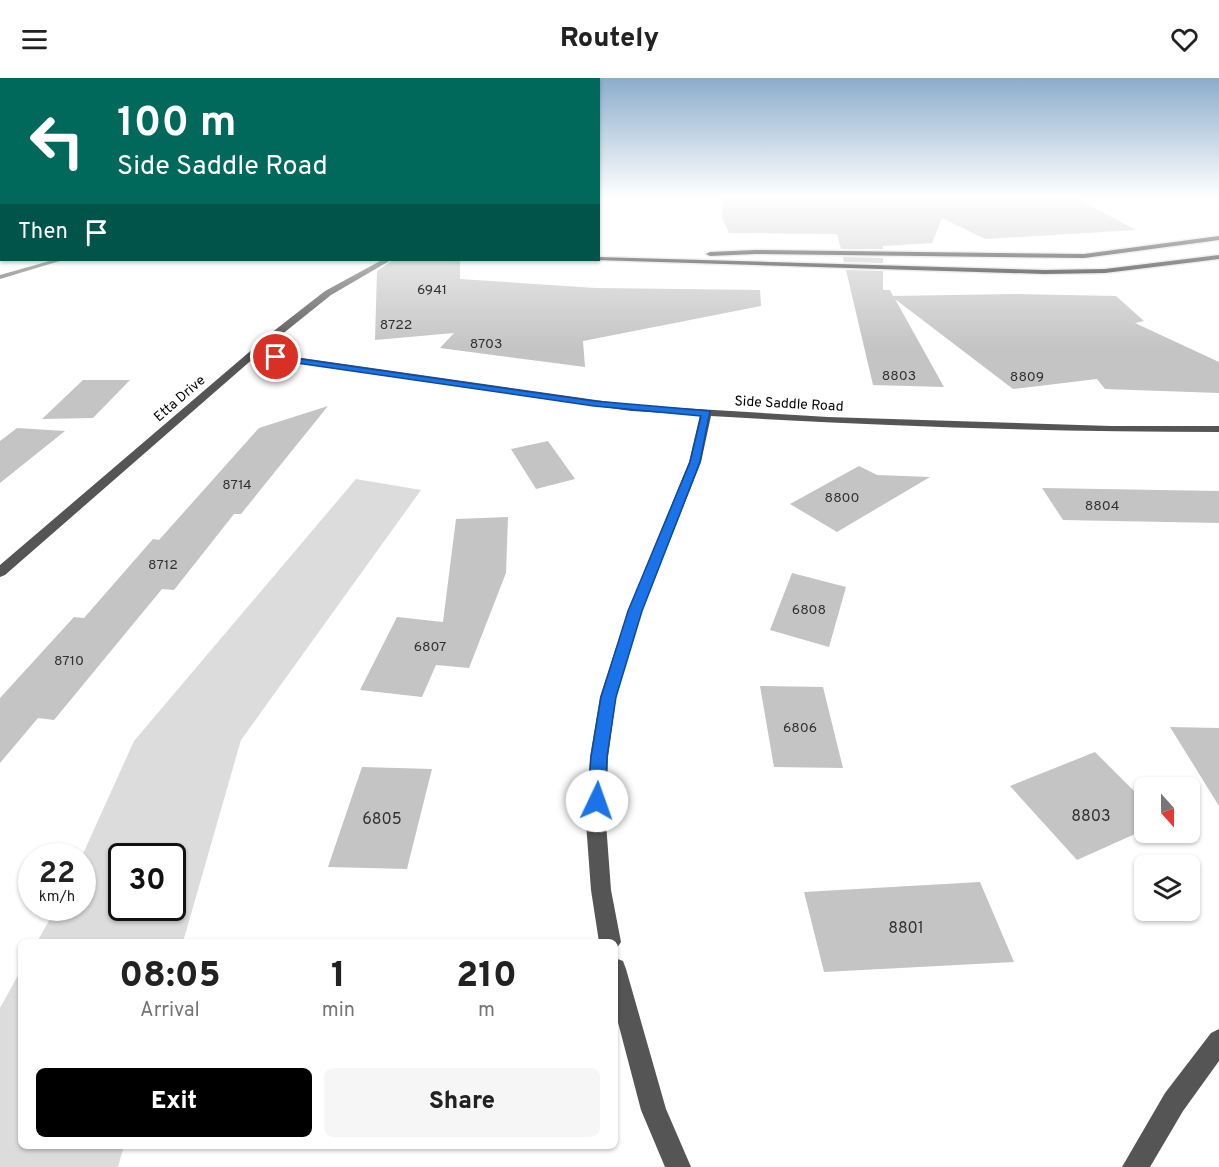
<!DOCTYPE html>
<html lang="en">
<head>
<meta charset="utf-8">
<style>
  :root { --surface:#fff; --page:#f6f6f6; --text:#222; --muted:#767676; --accent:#000 }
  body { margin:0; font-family:Overpass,sans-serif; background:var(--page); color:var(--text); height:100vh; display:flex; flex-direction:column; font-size:22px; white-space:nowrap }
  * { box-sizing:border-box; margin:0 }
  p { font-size:20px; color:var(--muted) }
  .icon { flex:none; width:33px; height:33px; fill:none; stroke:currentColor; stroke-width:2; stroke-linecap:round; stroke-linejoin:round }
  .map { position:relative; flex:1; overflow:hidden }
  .details { position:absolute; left:18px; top:861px; width:600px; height:210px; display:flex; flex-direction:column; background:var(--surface); border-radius:9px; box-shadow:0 2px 4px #0004 }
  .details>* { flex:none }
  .guide { position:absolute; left:0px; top:0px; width:600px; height:183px; box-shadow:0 2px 4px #0004; background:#00695c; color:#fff; overflow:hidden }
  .needle { width:39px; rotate:159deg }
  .controls { position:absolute; left:1134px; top:699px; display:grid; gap:12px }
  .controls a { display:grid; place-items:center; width:66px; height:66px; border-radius:9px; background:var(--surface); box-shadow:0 2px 4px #0004; font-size:30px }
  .speed { position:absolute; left:18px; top:765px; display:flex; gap:12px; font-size:30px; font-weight:700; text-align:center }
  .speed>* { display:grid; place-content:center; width:78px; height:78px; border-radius:50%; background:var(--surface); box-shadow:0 2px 4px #0004; line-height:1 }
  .speed small { font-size:15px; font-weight:400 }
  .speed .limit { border:3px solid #111; border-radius:9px; background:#fff; color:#111 }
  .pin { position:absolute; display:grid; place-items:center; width:51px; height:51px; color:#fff; margin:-26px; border:3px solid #fff; border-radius:50%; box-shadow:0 2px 6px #0007 }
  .me { position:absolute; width:66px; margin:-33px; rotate:3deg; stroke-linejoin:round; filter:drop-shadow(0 0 4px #0008) }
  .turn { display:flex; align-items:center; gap:21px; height:126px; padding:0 18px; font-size:27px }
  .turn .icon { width:78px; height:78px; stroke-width:2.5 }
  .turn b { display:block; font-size:42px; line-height:51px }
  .then { display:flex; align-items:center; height:57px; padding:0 18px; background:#0003; gap:12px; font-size:22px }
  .eta { display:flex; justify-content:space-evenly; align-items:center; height:102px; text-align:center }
  .eta b { font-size:36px; font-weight:800; line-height:42px }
  .button { display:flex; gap:12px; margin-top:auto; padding:12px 18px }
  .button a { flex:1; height:69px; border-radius:9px; background:var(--accent); color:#fff; font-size:24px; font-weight:800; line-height:69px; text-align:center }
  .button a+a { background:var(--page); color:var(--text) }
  header { display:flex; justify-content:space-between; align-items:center; height:78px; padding:0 18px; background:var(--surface); font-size:27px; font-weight:800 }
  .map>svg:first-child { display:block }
  .green { fill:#dcdcdc; fill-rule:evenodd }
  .building { fill:#c4c4c4 }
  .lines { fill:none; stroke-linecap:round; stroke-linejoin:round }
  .major-casing { stroke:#dbdbdb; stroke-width:3 }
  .minor { fill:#555; fill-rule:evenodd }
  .major { fill:#000; fill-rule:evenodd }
  .route { fill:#1a73e8; stroke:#114b97; stroke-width:1.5 }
  .labels { text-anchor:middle; stroke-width:4.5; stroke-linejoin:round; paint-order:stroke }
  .number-label { font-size:14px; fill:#313131 }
  .far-street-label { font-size:14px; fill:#000; stroke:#fff }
  .near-number-label { font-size:16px; fill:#313131 }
</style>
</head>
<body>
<header><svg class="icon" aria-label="menu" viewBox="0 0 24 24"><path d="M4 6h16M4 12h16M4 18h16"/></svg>Routely<svg class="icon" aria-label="heart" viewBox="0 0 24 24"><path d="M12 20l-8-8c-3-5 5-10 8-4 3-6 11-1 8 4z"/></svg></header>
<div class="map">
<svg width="1219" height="1089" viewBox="0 0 1219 1089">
  <rect width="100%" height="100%" fill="#fff"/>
  <path class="green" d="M 356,401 L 421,412 L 241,662 L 183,864 L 37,864 L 56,830 L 82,830 L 82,778 L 134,663 ZM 122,778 L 172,778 L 172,830 L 122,830 Z
    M 21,892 L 21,1068 L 124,1068 L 118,1089 L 0,1089 L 0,930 Z"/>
  <path class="building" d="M 723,118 L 1072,118 L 1136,152 L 985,161 L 942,140 L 932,165 L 883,168 L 883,171 L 841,171 L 837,156 L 729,155 L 722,140 Z
    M 843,179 L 883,180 L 883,185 L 844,184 Z
    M 393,182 L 460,182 L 460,201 L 596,210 L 760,212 L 761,228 L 583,263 L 585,289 L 440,270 L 454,255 L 375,262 L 377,193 Z
    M 846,192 L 883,193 L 883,212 L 890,212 L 893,218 L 1012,216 L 1116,218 L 1144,243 L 1135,245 L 1219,284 L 1219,315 L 1105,311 L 1097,301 L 1013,311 L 895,221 L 944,309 L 873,307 Z
    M 83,302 L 130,302 L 93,340 L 42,341 Z
    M 328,328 L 241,436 L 234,436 L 174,512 L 162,511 L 54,642 L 38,640 L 0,685 L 0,620 L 74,539 L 84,540 L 153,461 L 159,462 L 259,350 Z
    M 17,350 L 65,353 L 0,405 L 0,363 Z
    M 548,363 L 575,401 L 536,411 L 511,371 Z
    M 859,388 L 877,397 L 930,399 L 837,454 L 790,426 Z
    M 1042,410 L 1219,413 L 1219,445 L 1063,442 Z
    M 508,439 L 506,495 L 469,590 L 436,587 L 422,619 L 360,612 L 397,539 L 443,544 L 456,441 Z
    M 792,495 L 846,509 L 829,569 L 770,552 Z
    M 760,608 L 823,609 L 843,690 L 774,689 Z
    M 1170,649 L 1219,650 L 1219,728 Z
    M 1095,674 L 1144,723 L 1144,752 L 1077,782 L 1010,708 Z
    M 362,689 L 432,691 L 407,791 L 328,789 Z
    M 980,804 L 1014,884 L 824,894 L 804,814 Z"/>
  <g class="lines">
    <defs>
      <path id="major" d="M 1219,158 L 1219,162 L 1084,180 L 755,176 L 710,178 L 706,176 L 710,174 L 755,172 L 1084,176 Z
        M 1219,177 L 1219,181 L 1105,195 L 1045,196 L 595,182 L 598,182 L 598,179 L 1045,192 L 1105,191 Z"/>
    </defs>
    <use href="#major" class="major-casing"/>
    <path class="minor" d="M 53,182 L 63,182 L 0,201 L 0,197 Z
      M 382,182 L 391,182 L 331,217 L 260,274 L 631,327 L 828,339 L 1111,348 L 1219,348 L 1219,354 C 1049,354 880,348 711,338 L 701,384 L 642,533 L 616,619 L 608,679 L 606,745 L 611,812 L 621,864 L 615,873 L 615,864 L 599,864 L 591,812 L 586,745 L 590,679 L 600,619 L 628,533 L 689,384 L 700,337 L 631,333 L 255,279 L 5,497 L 0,499 L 0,487 L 275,252 L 325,213 Z
      M 615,880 L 623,883 L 626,891 L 666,1031 L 691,1089 L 665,1089 L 641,1032 L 615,933 Z
      M 1219,951 L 1219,983 L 1183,1033 L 1150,1089 L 1122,1089 L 1165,1015 L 1211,955 Z"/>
    <use href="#major" class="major"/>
  </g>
  <linearGradient id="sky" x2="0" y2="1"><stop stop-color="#8cadcc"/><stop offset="0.44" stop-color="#fff"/><stop offset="1" stop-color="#fff" stop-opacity="0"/></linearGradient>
  <rect width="1219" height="270" fill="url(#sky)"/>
  <path class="route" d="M 273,277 L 594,323 L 710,333 L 700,384 L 642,533 L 616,619 L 607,679 L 605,723 L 603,728 L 597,730 L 591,728 L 588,723 L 591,679 L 601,619 L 628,533 L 690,384 L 701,338 L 594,328 L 276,282 L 273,281 Z"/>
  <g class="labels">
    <g class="number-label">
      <text x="432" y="216">6941</text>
      <text x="396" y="251">8722</text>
      <text x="486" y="270">8703</text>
      <text x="899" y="302">8803</text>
      <text x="1027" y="303">8809</text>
      <text x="237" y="411">8714</text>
      <text x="842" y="424">8800</text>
      <text x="1102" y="432">8804</text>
      <text x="163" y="491">8712</text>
      <text x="809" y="536">6808</text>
      <text x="430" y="573">6807</text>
      <text x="69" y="587">8710</text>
      <text x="800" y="654">6806</text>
    </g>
    <g class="far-street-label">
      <text transform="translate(179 320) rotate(-41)" y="5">Etta Drive</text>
      <text transform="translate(789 325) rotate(3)" y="5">Side Saddle Road</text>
    </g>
    <g class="near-number-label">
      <text x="1091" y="743">8803</text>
      <text x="382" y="746">6805</text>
      <text x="906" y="855">8801</text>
    </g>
  </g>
</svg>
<div class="controls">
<a><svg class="needle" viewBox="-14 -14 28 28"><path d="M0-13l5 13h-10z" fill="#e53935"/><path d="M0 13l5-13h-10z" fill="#767676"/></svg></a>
<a><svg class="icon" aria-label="layers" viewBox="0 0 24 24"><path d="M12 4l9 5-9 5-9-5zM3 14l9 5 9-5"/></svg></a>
</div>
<div class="speed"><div>22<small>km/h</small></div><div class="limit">30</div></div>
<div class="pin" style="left:276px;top:279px;background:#d93025"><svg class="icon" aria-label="arrive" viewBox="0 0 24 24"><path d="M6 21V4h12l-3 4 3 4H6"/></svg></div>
<svg class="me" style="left:597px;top:723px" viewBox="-20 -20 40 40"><circle r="19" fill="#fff"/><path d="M0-13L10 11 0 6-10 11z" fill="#1a73e8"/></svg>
<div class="guide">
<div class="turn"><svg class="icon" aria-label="left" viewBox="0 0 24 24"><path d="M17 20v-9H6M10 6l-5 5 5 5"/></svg><div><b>100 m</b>Side Saddle Road</div></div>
<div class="then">Then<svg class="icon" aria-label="arrive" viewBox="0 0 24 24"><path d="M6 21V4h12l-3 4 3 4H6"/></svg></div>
</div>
<section class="details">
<div class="eta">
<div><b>08:05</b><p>Arrival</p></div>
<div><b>1</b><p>min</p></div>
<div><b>210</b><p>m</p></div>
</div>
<div class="button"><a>Exit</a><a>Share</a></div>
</section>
</div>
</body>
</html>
